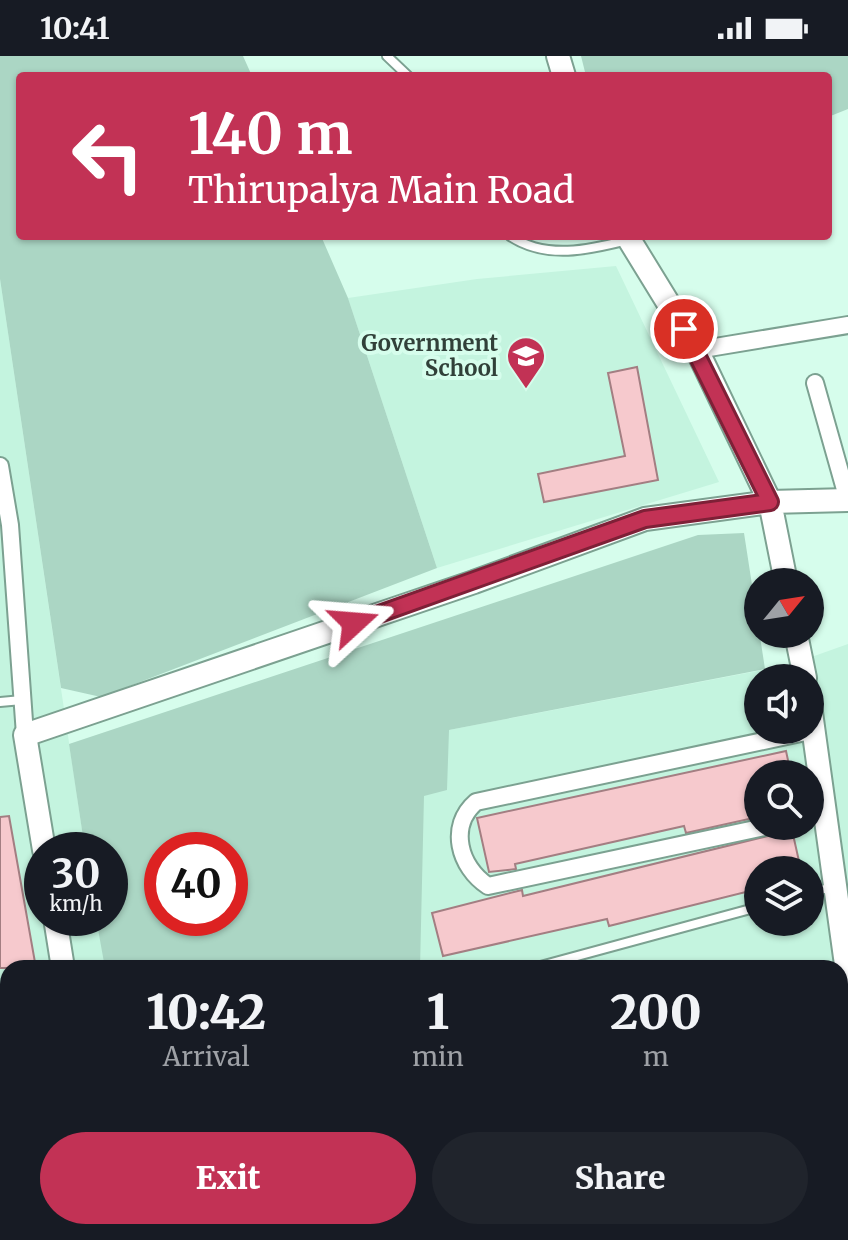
<!DOCTYPE html>
<html lang="en">
<head>
<meta charset="utf-8">
<style>
  :root { --surface:#171b24; --page:#20242c; --text:#f1f3f6; --muted:#9ea1a6; --accent:#c23255 }
  body { margin:0; font-family:Merriweather,serif; background:var(--page); color:var(--text); height:100vh; display:flex; flex-direction:column; font-size:30px; white-space:nowrap }
  * { box-sizing:border-box; margin:0 }
  p { font-size:26px; color:var(--muted) }
  .icon { flex:none; width:44px; height:44px; fill:none; stroke:currentColor; stroke-width:2; stroke-linecap:round; stroke-linejoin:round }
  .map { position:relative; flex:1; overflow:hidden }
  .drawer { position:absolute; left:0px; top:904px; width:848px; height:280px; display:flex; flex-direction:column; background:var(--surface); border-radius:24px 24px 0 0; box-shadow:0 2px 6px #0004 }
  .drawer>* { flex:none }
  .guide { position:absolute; left:16px; top:16px; width:816px; height:168px; border-radius:8px; box-shadow:0 2px 6px #0004; background:#c23255; color:#fff; overflow:hidden }
  .needle { width:52px; rotate:60deg }
  .tools { position:absolute; left:744px; top:512px; display:grid; gap:16px }
  .tools a { display:grid; place-items:center; width:80px; height:80px; border-radius:50%; background:var(--surface); box-shadow:0 2px 6px #0004; font-size:40px }
  .speed { position:absolute; left:24px; top:776px; display:flex; gap:16px; font-size:40px; font-weight:700; text-align:center }
  .speed>* { display:grid; place-content:center; width:104px; height:104px; border-radius:50%; background:var(--surface); box-shadow:0 2px 6px #0004; line-height:1 }
  .speed small { font-size:20px; font-weight:400 }
  .speed .limit { border:12px solid #d22; background:#fff; color:#111 }
  .pin { position:absolute; display:grid; place-items:center; width:68px; height:68px; color:#fff; margin:-34px; border:4px solid #fff; border-radius:50%; box-shadow:0 2px 8px #0007 }
  .me { position:absolute; width:88px; margin:-44px; rotate:71deg; stroke-linejoin:round; filter:drop-shadow(0 0 6px #0008) }
  .turn { display:flex; align-items:center; gap:28px; height:168px; padding:0 40px; font-size:36px }
  .turn .icon { width:104px; height:104px; stroke-width:2.5 }
  .turn b { display:block; font-size:56px; line-height:68px }
  .eta { display:flex; justify-content:space-evenly; align-items:center; height:136px; text-align:center }
  .eta b { font-size:48px; font-weight:800; line-height:56px }
  .primary-button { display:flex; gap:16px; margin-top:auto; padding:16px 40px }
  .primary-button a { flex:1; height:92px; border-radius:48px; background:var(--accent); color:#fff; font-size:32px; font-weight:800; line-height:92px; text-align:center }
  .primary-button a+a { background:var(--page); color:var(--text) }
  .status { display:flex; justify-content:space-between; align-items:center; height:56px; padding:0 40px; background:var(--surface); direction:ltr }
  .status svg { height:22px; fill:currentColor }
  .map>svg:first-child { display:block }
  .built { fill:#c4f4df; fill-rule:evenodd }
  .green { fill:#abd6c4; fill-rule:evenodd }
  .building { fill:#f6c9cd; stroke:#a37e82; stroke-width:2 }
  .lines { fill:none; stroke-linecap:round; stroke-linejoin:round }
  .service-casing { stroke:#7ca191; stroke-width:12 }
  .minor-casing { stroke:#7ca191; stroke-width:20 }
  .tertiary-casing { stroke:#7ca191; stroke-width:26 }
  .service { stroke:#fff; stroke-width:8 }
  .minor { stroke:#fff; stroke-width:16 }
  .tertiary { stroke:#fff; stroke-width:22 }
  .route-casing { stroke:#7e2037; stroke-width:20 }
  .route { stroke:#c23255; stroke-width:14 }
  .labels { text-anchor:middle; stroke-width:8; stroke-linejoin:round; paint-order:stroke }
  .poi-label { font-size:22px; font-weight:bold; fill:#314039; stroke:#d6fdec; text-anchor:end }
</style>
</head>
<body>
<div class="status"><b>10:41</b><svg viewBox="0 0 49 12"><path d="M0 12V9h3v3zM5 12V6h3v6zM10 12V3h3v9zM15 12V0h3v12zM26 1h20v11H26zM47 4h2v5h-2z"/></svg></div>
<div class="map">
<svg width="848" height="1184" viewBox="0 0 848 1184">
  <rect width="100%" height="100%" fill="#d6fdec"/>
  <path class="built" d="M 616,210 L 719,426 L 437,512 L 348,242 L 477,223 Z
    M 0,223 L 85,794 L 42,794 L 42,862 L 230,862 L 230,794 L 449,674 L 789,609 L 848,588 L 848,1184 L 0,1184 ZM 758,622 L 810,622 L 810,674 L 758,674 ZM 758,718 L 810,718 L 810,770 L 758,770 ZM 758,814 L 810,814 L 810,866 L 758,866 ZM 8,912 L 840,912 L 840,1176 L 8,1176 Z"/>
  <path class="green" d="M 0,0 L 243,0 L 252,20 L 20,20 L 20,180 L 321,180 L 348,242 L 437,512 L 101,641 L 61,632 L 0,223 Z
    M 581,0 L 848,0 L 848,53 L 828,61 L 828,20 L 586,20 Z
    M 744,477 L 765,613 L 449,674 L 447,734 L 424,740 L 420,912 L 105,912 L 96,862 L 110,862 L 110,794 L 85,794 L 69,688 L 698,479 ZM 162,794 L 230,794 L 230,862 L 162,862 Z"/>
  <path class="building" d="M 637,311 L 658,424 L 544,446 L 538,418 L 625,400 L 608,317 Z
    M 786,695 L 791,718 L 758,718 L 758,761 L 686,777 L 684,770 L 515,808 L 516,813 L 489,816 L 477,762 Z
    M 9,760 L 36,912 L 0,912 L 0,761 Z
    M 792,774 L 801,814 L 758,814 L 758,833 L 609,870 L 607,863 L 443,900 L 432,857 L 522,834 L 523,840 Z"/>
  <g class="lines">
    <defs>
      <path id="service" d="M 387,0 L 408,20
        M 510,180 C 546,204 589,194 628,184
        M 0,646 L 22,644
        M 810,837 L 832,831
        M 533,912 L 758,851"/>
      <path id="minor" d="M 697,294 L 848,269
        M 815,327 L 848,444
        M 0,410 L 10,469 L 25,679
        M 769,770 L 488,830 C 459,811 448,770 476,746 L 815,674"/>
      <path id="tertiary" d="M 558,0 L 564,20
        M 627,180 L 697,294 L 770,446 L 786,526
        M 796,578 L 805,622
        M 810,649 L 848,923
        M 44,794 L 25,679 L 474,526 L 645,463 L 770,446 L 848,444
        M 55,862 L 63,912
        M 107,1176 L 108,1184"/>
    </defs>
    <use href="#service" class="service-casing"/>
    <use href="#minor" class="minor-casing"/>
    <use href="#tertiary" class="tertiary-casing"/>
    <use href="#service" class="service"/>
    <use href="#minor" class="minor"/>
    <use href="#tertiary" class="tertiary"/>
  </g>
  <g class="lines">
    <defs>
      <path id="route" d="M 354,567 L 645,463 L 770,446 L 684,273"/>
    </defs>
    <use href="#route" class="route-casing"/>
    <use href="#route" class="route"/>
  </g>
  <defs>
    <symbol id="school-pin" viewBox="-11 -11 22 30"><path d="M0 17L-7.5 6A9.5 9.5 0 1 1 7.5 6Z" fill="#c23255" stroke="#d6fdec"/><path d="M0-5L7-2L0 1L-7-2ZM-4 1L0 2.5L4 1V4Q0 6-4 4Z" fill="#fff"/></symbol>
  </defs>
  <g fill-rule="evenodd">
    <use href="#school-pin" x="504" y="278" width="44" height="60"/>
  </g>
  <g class="labels">
    <g class="poi-label">
      <text x="498" y="295">Government<tspan x="498" dy="25">School</tspan></text>
    </g>
  </g>
</svg>
<div class="tools">
<a><svg class="needle" viewBox="-14 -14 28 28"><path d="M0-13l5 13h-10z" fill="#e53935"/><path d="M0 13l5-13h-10z" fill="#9ea1a6"/></svg></a>
<a><svg class="icon" aria-label="sound" viewBox="0 0 24 24"><path d="M4 9h4l5-4v14l-5-4H4zM17 9q2 3 0 6"/></svg></a>
<a><svg class="icon" aria-label="search" viewBox="0 0 24 24"><circle cx="10" cy="10" r="6"/><path d="M15 15l6 6"/></svg></a>
<a><svg class="icon" aria-label="layers" viewBox="0 0 24 24"><path d="M12 4l9 5-9 5-9-5zM3 14l9 5 9-5"/></svg></a>
</div>
<div class="speed"><div>30<small>km/h</small></div><div class="limit">40</div></div>
<div class="pin" style="left:684px;top:273px;background:#d93025"><svg class="icon" aria-label="arrive" viewBox="0 0 24 24"><path d="M6 21V4h12l-3 4 3 4H6"/></svg></div>
<svg class="me" style="left:354px;top:567px" viewBox="-20 -20 40 40"><path d="M0-17L14 15 0 8-14 15z" fill="#c23255" stroke="#fff" stroke-width="4"/></svg>
<div class="guide">
<div class="turn"><svg class="icon" aria-label="left" viewBox="0 0 24 24"><path d="M17 20v-9H6M10 6l-5 5 5 5"/></svg><div><b>140 m</b>Thirupalya Main Road</div></div>
</div>
<section class="drawer">
<div class="eta">
<div><b>10:42</b><p>Arrival</p></div>
<div><b>1</b><p>min</p></div>
<div><b>200</b><p>m</p></div>
</div>
<div class="primary-button"><a>Exit</a><a>Share</a></div>
</section>
</div>
</body>
</html>
